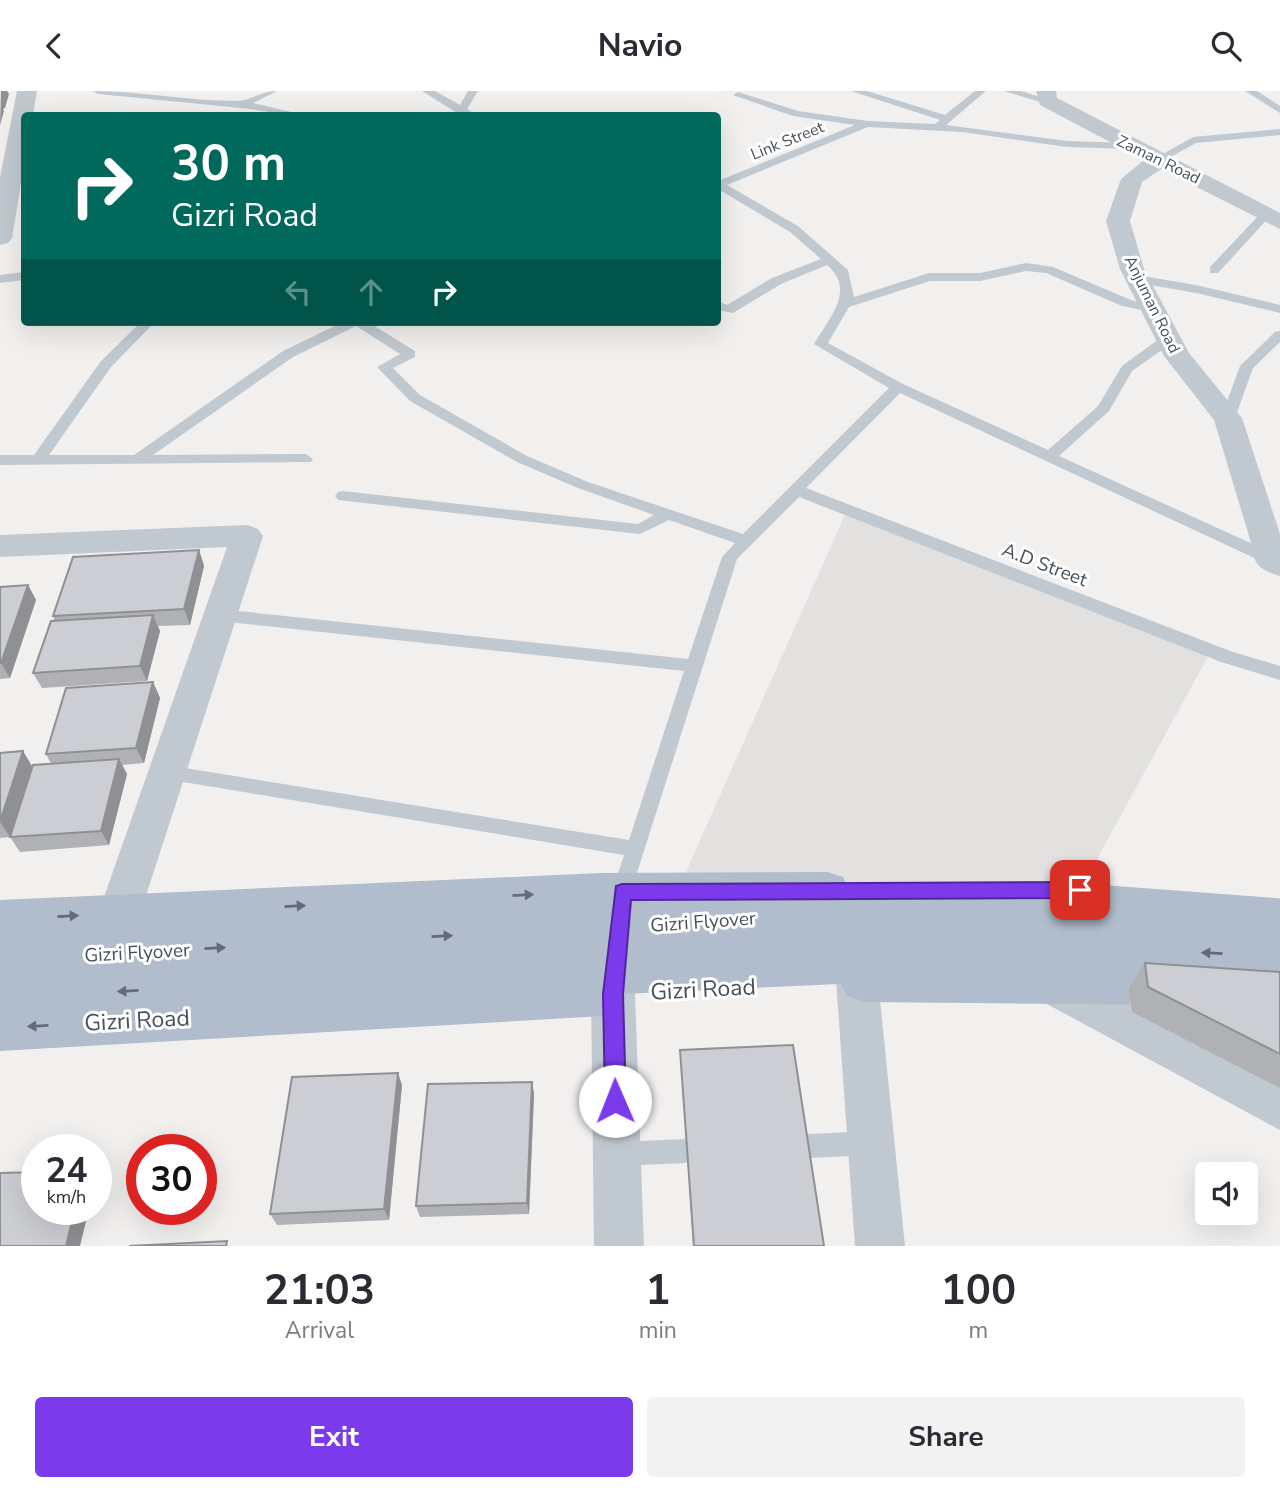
<!DOCTYPE html>
<html lang="en">
<head>
<meta charset="utf-8">
<style>
  :root { --surface:#fff; --page:#f2f2f3; --text:#2b2b33; --muted:#7c7c81; --accent:#7c3aed }
  body { margin:0; font-family:"Nunito Sans",sans-serif; background:var(--page); color:var(--text); height:100vh; display:flex; flex-direction:column; font-size:26px; white-space:nowrap }
  * { box-sizing:border-box; margin:0 }
  p { font-size:23px; color:var(--muted) }
  .icon { flex:none; width:38px; height:38px; fill:none; stroke:currentColor; stroke-width:2; stroke-linecap:round; stroke-linejoin:round }
  .map { position:relative; height:1155px; overflow:hidden }
  .details { display:flex; flex-direction:column; background:var(--surface); flex:1 }
  .details>* { flex:none }
  .guide { position:absolute; left:21px; top:21px; width:700px; height:214px; border-radius:7px; box-shadow:0 7px 28px #0002; background:#00695c; color:#fff; overflow:hidden }
  .tools { position:absolute; left:1195px; top:1071px; display:grid; gap:14px }
  .tools a { display:grid; place-items:center; width:63px; height:63px; border-radius:7px; background:var(--surface); box-shadow:0 7px 28px #0002; font-size:35px }
  .speed { position:absolute; left:21px; top:1043px; display:flex; gap:14px; font-size:35px; font-weight:700; text-align:center }
  .speed>* { display:grid; place-content:center; width:91px; height:91px; border-radius:50%; background:var(--surface); box-shadow:0 7px 28px #0002; line-height:1 }
  .speed small { font-size:18px; font-weight:400 }
  .speed .limit { border:10px solid #d22; background:#fff; color:#111 }
  .pin { position:absolute; display:grid; place-items:center; width:60px; height:60px; color:#fff; margin:-30px; border-radius:14px; box-shadow:0 4px 10px #0006 }
  .me { position:absolute; width:77px; margin:-38px; rotate:359deg; stroke-linejoin:round; filter:drop-shadow(0 0 5px #0008) }
  .turn { display:flex; align-items:center; gap:24px; height:147px; padding:0 35px; font-size:32px }
  .turn .icon { width:91px; height:91px; stroke-width:2.5 }
  .turn b { display:block; font-size:49px; line-height:60px }
  .lanes { display:flex; align-items:center; height:66px; padding:0 35px; background:#0003; justify-content:center; gap:35px; direction:ltr }
  .lanes .off { opacity:.35 }
  .eta { display:flex; justify-content:space-evenly; align-items:center; height:119px; text-align:center }
  .eta b { font-size:42px; font-weight:700; line-height:49px }
  .action { display:flex; gap:14px; margin-top:auto; padding:14px 35px }
  .action a { flex:1; height:80px; border-radius:7px; background:var(--accent); color:#fff; font-size:28px; font-weight:700; line-height:80px; text-align:center }
  .action a+a { background:var(--page); color:var(--text) }
  header { display:flex; justify-content:space-between; align-items:center; height:91px; padding:0 35px; background:var(--surface); font-size:32px; font-weight:700 }
  .map>svg:first-child { display:block }
  .education { fill:#e2e1e0 }
  .lines { fill:none; stroke-linecap:round; stroke-linejoin:round }
  .service { fill:#c1c9d0; fill-rule:evenodd }
  .minor { fill:#c1c9d0; fill-rule:evenodd }
  .primary { fill:#b1bdcc; fill-rule:evenodd }
  .primary-bridge { stroke:#b1bdcc; stroke-width:49 }
  .wall { fill:#afb1b5 }
  .shaded-wall { fill:#8f9094 }
  .building { fill:#ccced3; stroke:#8f9094; stroke-width:2 }
  .oneway { fill:#626c77 }
  .route { fill:#7c3aed; stroke:#51269a; stroke-width:2 }
  .labels { text-anchor:middle; stroke-width:6; stroke-linejoin:round; paint-order:stroke }
  .far-street-label { font-size:16px; fill:#48515b; stroke:#fff }
  .street-label { font-size:19px; fill:#48515b; stroke:#fff }
  .near-street-label { font-size:23px; fill:#48515b; stroke:#fff }
</style>
</head>
<body>
<header><svg class="icon" aria-label="back" viewBox="0 0 24 24"><path d="M15 5l-7 7 7 7"/></svg>Navio<svg class="icon" aria-label="search" viewBox="0 0 24 24"><circle cx="10" cy="10" r="6"/><path d="M15 15l6 6"/></svg></header>
<div class="map">
<svg width="1280" height="1155" viewBox="0 0 1280 1155">
  <rect width="100%" height="100%" fill="#f2efef"/>
  <path class="education" d="M 847,419 L 1211,560 L 1080,799 L 677,801 Z"/>
  <g class="lines">
    <path class="service" d="M 93,0 C 141,0 188,10 235,10 C 249,11 261,0 277,0 L 253,12 L 304,24 L 285,24 L 251,18 L 98,3 Z
      M 422,0 L 435,0 L 460,14 L 468,0 L 478,0 L 467,18 L 476,24 L 457,22 Z
      M 851,0 L 867,0 L 945,24 L 975,0 L 986,0 L 946,34 L 1067,50 L 1131,52 L 1136,55 L 1131,58 L 1067,56 L 962,41 L 868,36 L 727,94 L 798,135 L 848,179 L 854,206 L 929,182 L 980,182 L 1026,172 L 1053,176 L 1131,209 L 1158,217 L 1152,221 L 1122,215 L 1046,182 L 1026,180 L 980,190 L 930,190 L 849,216 L 828,252 L 903,293 L 1048,359 L 1098,315 L 1122,275 L 1163,245 L 1173,245 L 1173,251 L 1132,280 L 1109,320 L 1059,365 L 1275,463 L 1277,467 L 1275,471 L 1263,471 L 900,302 L 806,397 L 1233,561 L 1280,575 L 1280,589 L 1221,571 L 799,406 L 737,468 L 629,807 L 622,810 L 615,807 L 612,801 L 624,764 L 159,687 L 157,682 L 159,677 L 166,674 L 629,749 L 684,580 L 220,530 L 212,524 L 220,518 L 688,568 L 722,466 L 735,452 L 669,429 L 640,443 L 338,409 L 335,405 L 338,401 L 343,400 L 638,433 L 654,424 L 578,397 L 517,371 L 410,310 L 377,276 L 400,263 L 356,235 L 293,266 L 153,364 L 306,363 L 313,368 L 311,371 L 0,374 L 0,364 L 34,364 L 101,270 L 141,231 L 155,231 L 111,276 L 49,364 L 134,364 L 283,260 L 343,231 L 368,231 L 415,260 L 415,266 L 393,277 L 420,304 L 527,365 L 588,391 L 743,443 L 889,297 L 814,253 C 830,226 856,199 827,174 L 781,193 L 733,222 L 718,219 L 718,210 L 727,214 L 772,187 L 821,168 L 790,141 L 718,98 L 718,90 L 855,34 L 793,25 L 733,4 L 738,1 L 798,20 L 868,30 L 935,33 L 940,29 Z
      M 1004,0 L 1021,0 L 1052,10 L 1047,13 Z
      M 1245,0 L 1257,0 L 1280,15 L 1280,22 Z
      M 1280,38 L 1280,44 L 1196,52 L 1165,69 L 1156,67 L 1193,46 Z
      M 1262,121 L 1272,123 L 1218,182 L 1210,182 L 1210,176 Z
      M 24,181 L 24,189 L 0,192 L 0,184 Z
      M 1137,184 L 1196,194 L 1280,214 L 1280,222 L 1196,202 L 1133,191 L 1131,188 Z
      M 1280,240 L 1280,251 L 1253,277 L 1235,327 L 1228,331 L 1223,330 L 1221,327 L 1240,275 L 1275,241 Z
      M 872,1040 L 880,1044 L 884,1052 L 880,1060 L 872,1064 L 807,1067 L 799,1063 L 795,1055 L 799,1047 L 807,1043 Z
      M 685,1048 L 693,1052 L 697,1060 L 693,1068 L 685,1072 L 619,1075 L 611,1071 L 607,1063 L 611,1055 L 619,1051 Z"/>
    <path class="minor" d="M 17,0 L 37,0 L 33,24 L 24,24 L 24,74 L 12,147 L 8,152 L 0,154 L 0,86 Z
      M 1036,0 L 1056,0 L 1057,7 L 1280,122 L 1280,138 L 1161,78 L 1142,91 L 1130,130 L 1144,178 L 1189,262 L 1242,327 L 1280,443 L 1280,485 C 1262,480 1253,474 1252,455 L 1214,329 L 1164,265 L 1120,178 L 1106,130 L 1121,88 L 1144,69 L 1040,14 Z
      M 247,434 L 258,438 L 263,445 L 140,823 L 134,836 L 119,841 L 104,836 L 98,823 L 227,456 L 0,466 L 0,444 Z
      M 615,856 L 630,861 L 636,875 L 635,903 L 644,1155 L 594,1155 L 591,903 L 594,875 L 600,861 Z
      M 857,869 L 872,875 L 878,889 L 905,1155 L 855,1155 L 836,889 L 842,875 Z
      M 1049,872 L 1280,991 L 1280,1039 L 1034,906 L 1027,892 L 1034,878 Z"/>
    <path class="primary" d="M 827,781 L 843,786 L 849,800 L 843,814 L 827,819 L 601,820 L 0,849 L 0,809 L 601,782 Z
      M 863,867 L 1161,870 L 1280,882 L 1280,926 L 1161,914 L 863,911 L 846,904 L 839,889 L 846,874 Z
      M 603,881 L 620,887 L 627,903 L 620,919 L 603,925 L 0,960 L 0,914 Z"/>
    <path class="primary-bridge" d="M 0,868 L 537,840 L 834,821 L 1107,819 L 1280,832
      M 0,907 L 1109,856 L 1280,866"/>
  </g>
  <path class="wall" d="M 199,459 L 204,475 L 190,534 L 158,535 L 160,540 L 147,590 L 42,597 L 33,582 L 55,530 L 53,525 Z
    M 28,494 L 36,509 L 10,587 L 0,588 L 0,496 Z
    M 153,591 L 160,607 L 144,672 L 122,674 L 127,683 L 109,754 L 20,761 L 10,746 L 0,747 L 0,662 L 32,675 L 11,742 L 51,673 L 46,663 Z
    M 1145,872 L 1280,881 L 1280,997 L 1132,921 L 1129,897 Z
    M 680,959 L 824,1155 L 693,1155 Z
    M 532,991 L 534,1003 L 529,1123 L 420,1126 L 416,1115 Z
    M 402,994 L 389,1129 L 277,1134 L 270,1123 Z"/>
  <path class="shaded-wall" d="M 1,0 L 7,0 L 9,3 L 5,17 L 3,18 L 4,20 L 0,34 Z
    M 199,459 L 204,475 L 190,534 L 184,518 Z
    M 28,494 L 36,509 L 10,587 L 1,572 Z
    M 153,524 L 160,540 L 147,590 L 140,575 Z
    M 153,591 L 160,607 L 144,672 L 136,657 Z
    M 23,660 L 32,675 L 10,746 L 0,731 Z
    M 119,668 L 127,683 L 109,754 L 101,740 Z
    M 398,982 L 402,994 L 389,1129 L 384,1118 Z
    M 532,991 L 534,1003 L 529,1123 L 527,1112 Z
    M 75,1118 L 89,1118 L 80,1155 L 66,1155 Z"/>
  <path class="building" d="M 199,459 L 184,518 L 53,525 L 73,466 Z
    M 28,494 L 1,572 L 0,572 L 0,496 Z
    M 153,524 L 140,575 L 33,582 L 51,530 Z
    M 153,591 L 136,657 L 46,663 L 66,597 Z
    M 23,660 L 0,731 L 0,662 Z
    M 119,668 L 101,740 L 10,746 L 33,674 Z
    M 1145,872 L 1280,881 L 1280,963 L 1148,896 Z
    M 793,954 L 824,1155 L 694,1155 L 680,959 Z
    M 398,982 L 384,1118 L 270,1123 L 292,986 Z
    M 532,991 L 527,1112 L 416,1115 L 428,993 Z
    M 37,1081 L 37,1118 L 75,1118 L 66,1155 L 0,1155 L 0,1082 Z
    M 227,1150 L 226,1155 L 129,1155 Z"/>
  <defs><path id="oneway-solid" d="M-6-.8H1V-3.2L6.5 0L1 3.2V.8H-6Z" transform="scale(1.75)"/></defs>
  <g class="oneway">
    <use href="#oneway-solid" transform="translate(523 804) rotate(-3)"/>
    <use href="#oneway-solid" transform="translate(295 815) rotate(-3)"/>
    <use href="#oneway-solid" transform="translate(68 825) rotate(-3)"/>
    <use href="#oneway-solid" transform="translate(442 845) rotate(-3)"/>
    <use href="#oneway-solid" transform="translate(215 857) rotate(-3)"/>
    <use href="#oneway-solid" transform="translate(1212 862) rotate(-177)"/>
    <use href="#oneway-solid" transform="translate(128 900) rotate(177)"/>
    <use href="#oneway-solid" transform="translate(38 935) rotate(177)"/>
  </g>
  <path class="route" d="M 1080,791 L 1087,793 L 1090,799 L 1087,805 L 1080,807 L 631,809 L 623,903 L 626,1010 L 623,1017 L 615,1020 L 608,1017 L 605,1010 L 603,903 L 616,795 L 622,793 Z"/>
  <g class="labels">
    <g class="far-street-label">
      <text transform="translate(787 49) rotate(-22)" y="6">Link Street</text>
      <text transform="translate(1159 68) rotate(26)" y="6">Zaman Road</text>
      <text transform="translate(1153 213) rotate(64)" y="6">Anjuman Road</text>
    </g>
    <g class="street-label">
      <text transform="translate(1045 473) rotate(21)" y="7">A.D Street</text>
      <text transform="translate(703 830) rotate(-4)" y="7">Gizri Flyover</text>
      <text transform="translate(137 861) rotate(-3)" y="7">Gizri Flyover</text>
    </g>
    <g class="near-street-label">
      <text transform="translate(703 898) rotate(-3)" y="8">Gizri Road</text>
      <text transform="translate(137 929) rotate(-3)" y="8">Gizri Road</text>
    </g>
  </g>
</svg>
<div class="tools">
<a><svg class="icon" aria-label="sound" viewBox="0 0 24 24"><path d="M4 9h4l5-4v14l-5-4H4zM17 9q2 3 0 6"/></svg></a>
</div>
<div class="speed"><div>24<small>km/h</small></div><div class="limit">30</div></div>
<div class="pin" style="left:1080px;top:799px;background:#d93025"><svg class="icon" aria-label="arrive" viewBox="0 0 24 24"><path d="M6 21V4h12l-3 4 3 4H6"/></svg></div>
<svg class="me" style="left:615px;top:1010px" viewBox="-20 -20 40 40"><circle r="19" fill="#fff"/><path d="M0-13L10 11 0 6-10 11z" fill="#7c3aed"/></svg>
<div class="guide">
<div class="turn"><svg class="icon" aria-label="right" viewBox="0 0 24 24"><path d="M7 20v-9h11M14 6l5 5-5 5"/></svg><div><b>30 m</b>Gizri Road</div></div>
<div class="lanes"><svg class="icon off" aria-label="left" viewBox="0 0 24 24"><path d="M17 20v-9H6M10 6l-5 5 5 5"/></svg><svg class="icon off" aria-label="ahead" viewBox="0 0 24 24"><path d="M12 20V5M6 11l6-6 6 6"/></svg><svg class="icon" aria-label="right" viewBox="0 0 24 24"><path d="M7 20v-9h11M14 6l5 5-5 5"/></svg></div>
</div>
</div>
<section class="details">
<div class="eta">
<div><b>21:03</b><p>Arrival</p></div>
<div><b>1</b><p>min</p></div>
<div><b>100</b><p>m</p></div>
</div>
<div class="action"><a>Exit</a><a>Share</a></div>
</section>
</body>
</html>
